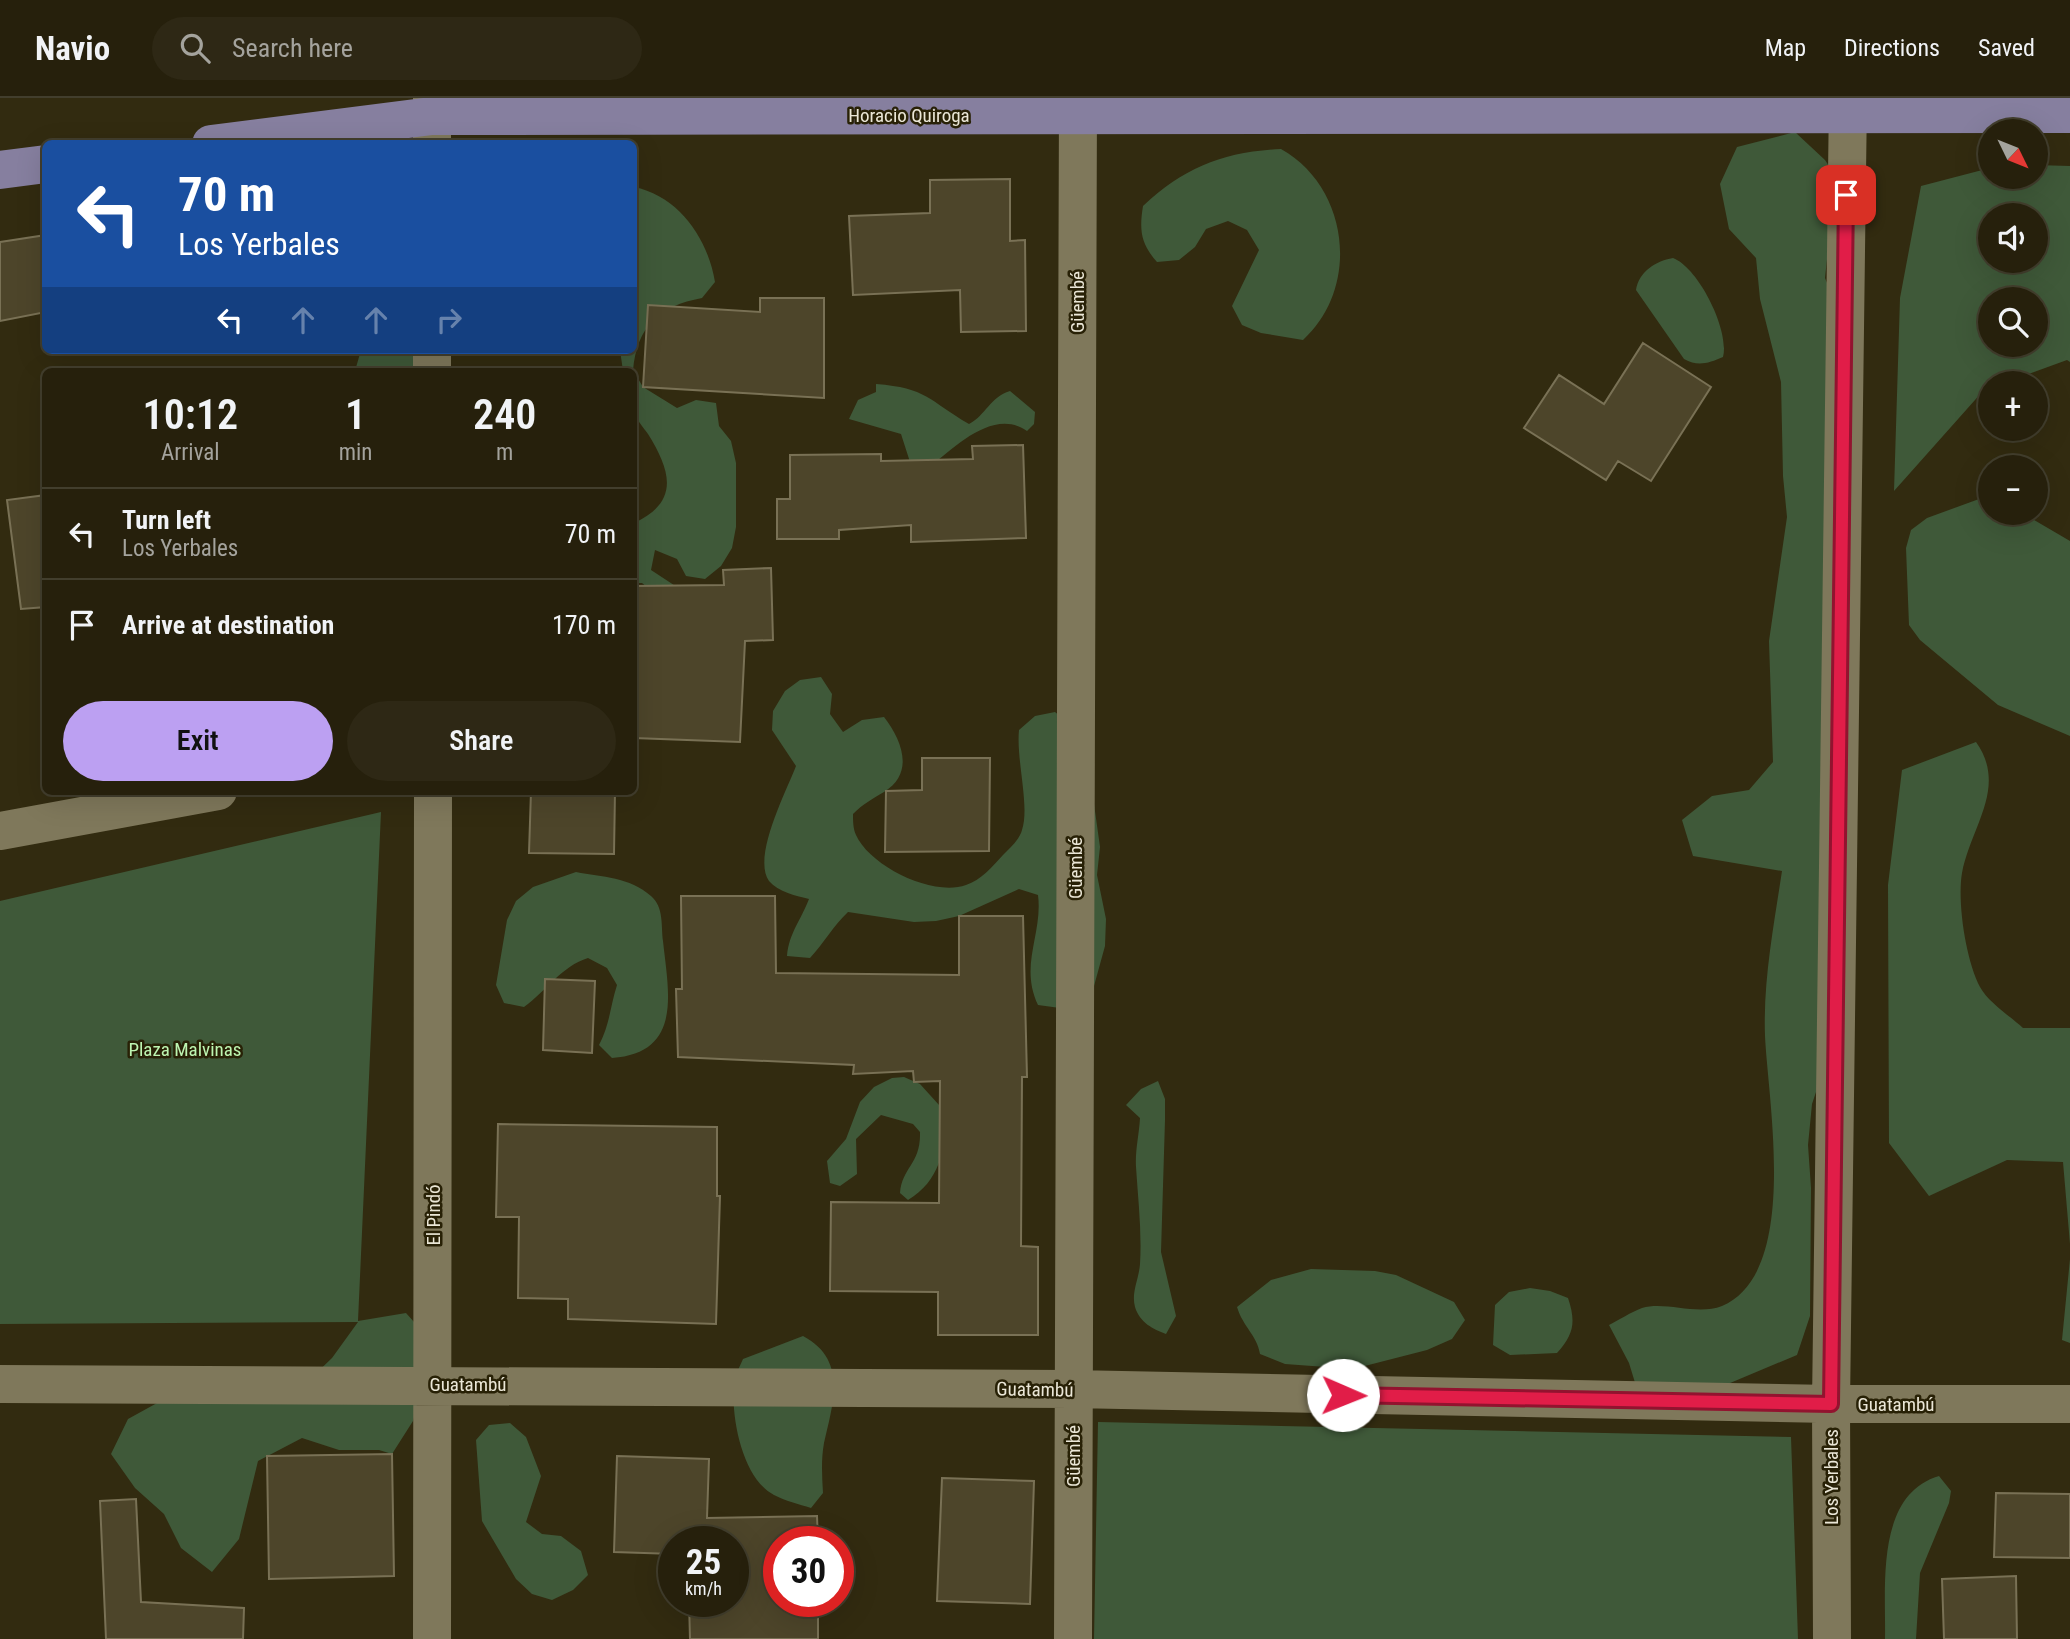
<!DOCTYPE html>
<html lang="en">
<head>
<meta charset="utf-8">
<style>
  :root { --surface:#26200c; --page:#2e2815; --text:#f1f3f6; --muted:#a4a39d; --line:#423e2d; --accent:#bca0f2 }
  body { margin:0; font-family:"Roboto Condensed",sans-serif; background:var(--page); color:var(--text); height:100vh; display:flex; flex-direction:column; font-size:26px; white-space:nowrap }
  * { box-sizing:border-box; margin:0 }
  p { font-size:23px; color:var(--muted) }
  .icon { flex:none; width:38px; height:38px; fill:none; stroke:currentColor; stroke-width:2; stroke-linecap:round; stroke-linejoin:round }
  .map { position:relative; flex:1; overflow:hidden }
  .drawer { position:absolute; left:42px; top:270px; width:595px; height:427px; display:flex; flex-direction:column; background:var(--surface); border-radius:10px; box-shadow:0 7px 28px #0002,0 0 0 2px var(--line) }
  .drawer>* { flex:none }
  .guide { position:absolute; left:42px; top:42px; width:595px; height:214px; border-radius:10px; box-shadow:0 7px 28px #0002,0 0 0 2px var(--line); background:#1a4fa0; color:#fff; overflow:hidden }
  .needle { width:46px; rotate:133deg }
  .fabs { position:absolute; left:1978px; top:21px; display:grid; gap:14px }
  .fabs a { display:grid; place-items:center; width:70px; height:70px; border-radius:50%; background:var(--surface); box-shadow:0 7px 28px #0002,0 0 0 2px var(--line); font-size:35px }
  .speed { position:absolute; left:658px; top:1428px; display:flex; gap:14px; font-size:35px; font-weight:700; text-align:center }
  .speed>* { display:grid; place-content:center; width:91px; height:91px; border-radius:50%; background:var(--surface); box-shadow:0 7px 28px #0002,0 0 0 2px var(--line); line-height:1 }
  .speed small { font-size:18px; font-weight:400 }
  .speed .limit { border:10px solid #d22; background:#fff; color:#111 }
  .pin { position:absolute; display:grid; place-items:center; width:60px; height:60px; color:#fff; margin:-30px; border-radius:14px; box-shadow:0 4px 10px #0006 }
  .me { position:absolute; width:77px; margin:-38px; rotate:91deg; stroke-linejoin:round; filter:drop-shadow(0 0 5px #0008) }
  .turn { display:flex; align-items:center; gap:24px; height:147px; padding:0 21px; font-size:32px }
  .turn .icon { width:91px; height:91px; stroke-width:2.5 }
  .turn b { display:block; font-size:49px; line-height:60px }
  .lanes { display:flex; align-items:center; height:66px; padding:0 21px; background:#0003; justify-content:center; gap:35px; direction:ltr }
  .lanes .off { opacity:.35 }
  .eta { display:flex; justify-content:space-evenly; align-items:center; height:119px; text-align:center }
  .eta b { font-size:42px; font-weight:600; line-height:49px }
  .button { display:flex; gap:14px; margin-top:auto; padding:14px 21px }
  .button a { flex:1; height:80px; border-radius:42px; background:var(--accent); color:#111; font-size:28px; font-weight:600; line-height:80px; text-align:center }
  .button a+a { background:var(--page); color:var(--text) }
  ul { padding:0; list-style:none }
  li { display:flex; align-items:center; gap:21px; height:91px; padding:0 21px; border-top:2px solid var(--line) }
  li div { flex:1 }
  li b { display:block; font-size:26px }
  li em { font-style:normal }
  header { display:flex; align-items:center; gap:42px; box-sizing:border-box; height:98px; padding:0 35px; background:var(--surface); border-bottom:2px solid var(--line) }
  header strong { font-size:33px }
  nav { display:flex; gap:38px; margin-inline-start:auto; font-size:24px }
  .search { width:490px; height:63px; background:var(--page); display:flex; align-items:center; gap:18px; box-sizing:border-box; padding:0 24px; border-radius:38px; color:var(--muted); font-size:26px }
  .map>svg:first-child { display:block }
  .green { fill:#3f5939; fill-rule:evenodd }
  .building { fill:#4d452a; stroke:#797155; stroke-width:2 }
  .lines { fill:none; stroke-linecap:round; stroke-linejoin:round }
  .minor { stroke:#7f785b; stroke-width:38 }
  .major { stroke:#867f9f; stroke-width:38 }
  .route-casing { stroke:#92132f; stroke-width:18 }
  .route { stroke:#e11d48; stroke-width:12 }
  .labels { text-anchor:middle; stroke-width:5; stroke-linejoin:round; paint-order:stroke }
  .street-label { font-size:19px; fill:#ebe7d7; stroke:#282106 }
  .park-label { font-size:19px; fill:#bdf5b1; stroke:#282106 }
</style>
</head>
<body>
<header>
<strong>Navio</strong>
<div class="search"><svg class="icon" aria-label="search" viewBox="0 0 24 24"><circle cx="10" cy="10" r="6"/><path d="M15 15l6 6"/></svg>Search here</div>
<nav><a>Map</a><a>Directions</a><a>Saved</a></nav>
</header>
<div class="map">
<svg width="2070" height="1541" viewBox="0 0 2070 1541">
  <rect width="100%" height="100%" fill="#322b10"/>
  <path class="green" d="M 1795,34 L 1825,62 L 1848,97 L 1830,133 L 1825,180 L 1840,217 L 1825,967 L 1812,1006 L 1808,1047 L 1811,1090 L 1810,1218 L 1797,1257 L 1723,1288 L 1640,1301 L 1629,1265 L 1609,1227 C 1619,1222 1631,1214 1642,1210 C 1666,1203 1697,1218 1722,1208 C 1800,1175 1768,1004 1765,938 C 1763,883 1774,826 1782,773 L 1693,758 L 1682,722 L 1712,698 L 1749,692 L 1773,664 L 1769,543 L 1787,419 L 1783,378 L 1781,284 L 1760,201 L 1756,160 L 1729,131 L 1720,86 L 1737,49 Z
    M 1281,51 C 1349,89 1361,189 1303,242 L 1261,235 L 1242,227 L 1232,208 L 1259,152 L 1247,132 L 1228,123 L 1206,131 L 1195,149 L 1179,162 L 1157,164 C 1141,146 1139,133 1143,108 C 1185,69 1223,54 1281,51 Z
    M 2035,67 L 2070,68 L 2070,264 L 2067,262 L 2004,285 L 1990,285 L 1990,290 L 1983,293 L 1894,393 L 1900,200 L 1921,88 L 1990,70 L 1990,79 L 2035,79 ZM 1990,117 L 2035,117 L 2035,163 L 1990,163 ZM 1990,201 L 2035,201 L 2035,247 L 1990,247 Z
    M 634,89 C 679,98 708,141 715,184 L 702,200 C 659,208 637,228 633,273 L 623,273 L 620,252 L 634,252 Z
    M 1673,160 C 1699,170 1730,233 1723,259 C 1709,265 1698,269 1684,261 L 1636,192 C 1639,174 1655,163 1673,160 Z
    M 361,252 L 430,252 L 428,273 L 355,273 Z
    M 634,274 L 643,289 L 677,310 L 696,302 L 716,305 L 719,328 L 731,343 L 736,365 L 736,429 L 732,450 L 721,468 L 705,481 L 686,478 L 677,461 L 655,452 L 651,472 L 683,493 L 658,498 L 642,485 L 634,485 L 634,425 C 680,404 671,373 648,336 C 643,329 635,320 634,313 C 631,301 634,286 634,274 Z
    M 876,286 C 927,290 928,302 969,326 C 986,317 990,299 1010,293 L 1035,314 L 1034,326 L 1027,333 C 994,310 956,348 931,368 L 910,364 L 901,336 L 849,321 L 858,302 L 876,294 Z
    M 1990,397 L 1990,415 L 2022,415 L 2070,443 L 2070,638 L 1998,607 L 1920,542 L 1909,527 L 1906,450 L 1911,432 L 1927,420 Z
    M 821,579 L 832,596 L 830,616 L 843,634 L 862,622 L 884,619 C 902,642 915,675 884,694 C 872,701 863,706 853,716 C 853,722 853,731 856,737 C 870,768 932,799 966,787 C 981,782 992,769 1003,757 C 1009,751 1020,741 1022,732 C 1030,708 1016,662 1019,632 L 1035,618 L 1055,614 L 1071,627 L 1094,706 L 1100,749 L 1097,777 L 1106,821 L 1105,848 L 1094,888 L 1060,910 L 1038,907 C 1019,867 1043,836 1038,797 L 1019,791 L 959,818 L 936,823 L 914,824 L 848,814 C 833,828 824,845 810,860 L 787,858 C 789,835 801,822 809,801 C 797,798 778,794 769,783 C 752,759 786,694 796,668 L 772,632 L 773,613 L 785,593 L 800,582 Z
    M 1976,644 C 2008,689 1971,728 1962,775 C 1957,804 1966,863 1980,889 C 1988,904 2010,918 2023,930 L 2070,930 L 2070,1146 L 2063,1064 L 2007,1062 L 1929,1098 L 1889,1045 L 1888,787 L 1902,672 Z
    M 381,714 L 358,1223 L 406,1215 L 432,1244 L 413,1323 L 392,1356 L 379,1352 L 339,1352 L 302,1340 L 258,1363 L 239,1441 L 212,1474 L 181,1450 L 164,1416 L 135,1390 L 111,1356 L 128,1321 L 197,1283 L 304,1287 L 332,1260 L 358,1224 L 0,1226 L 0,803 Z
    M 576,774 C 602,779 630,779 651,798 C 664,809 661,828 663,843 C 668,892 684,955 612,960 L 599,947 C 610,926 610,909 617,887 L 607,870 L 588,860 C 562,868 546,893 524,909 L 504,905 L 496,887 L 507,822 L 516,803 L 533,789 Z
    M 904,979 L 920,986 L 949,1018 C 944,1052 940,1083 908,1102 L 900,1095 C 902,1069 921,1066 920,1034 L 913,1026 L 881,1017 L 856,1041 L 857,1076 L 840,1088 L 830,1085 L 827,1063 L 846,1041 L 860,1004 L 874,989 L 892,980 Z
    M 1158,983 L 1165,1001 L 1165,1022 L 1161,1154 L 1176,1218 L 1166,1236 C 1153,1231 1140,1225 1135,1209 C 1131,1194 1139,1181 1140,1166 C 1142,1134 1138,1101 1136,1069 C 1135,1053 1139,1037 1140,1020 L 1126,1007 L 1141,991 Z
    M 2070,1161 L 2070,1245 L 2062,1242 Z
    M 1311,1171 L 1375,1173 L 1396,1177 L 1454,1204 L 1465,1222 L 1452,1241 L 1427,1252 L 1353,1271 L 1285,1266 L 1260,1256 C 1257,1237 1243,1229 1237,1209 L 1271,1182 Z
    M 1530,1190 L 1550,1193 L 1568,1200 C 1576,1224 1574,1236 1557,1255 L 1510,1257 L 1493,1247 L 1495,1207 L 1509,1194 Z
    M 803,1238 C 848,1262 833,1305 824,1345 C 821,1362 822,1378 823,1395 L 811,1410 C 799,1406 785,1403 774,1397 C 742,1381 729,1314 735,1282 C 736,1275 740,1268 743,1261 Z
    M 1098,1324 L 1791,1339 L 1798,1541 L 1094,1541 Z
    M 510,1325 L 526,1339 L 541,1378 L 526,1424 L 542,1436 L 561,1438 L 581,1453 L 588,1477 L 573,1492 L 552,1502 L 532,1496 L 516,1481 L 482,1423 L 476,1342 L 489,1327 Z
    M 1939,1378 L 1951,1393 L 1949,1405 L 1920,1475 L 1916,1541 L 1885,1541 C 1886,1488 1875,1397 1939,1378 Z"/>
  <path class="building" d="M 1010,81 L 1010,143 L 1025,142 L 1026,233 L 961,234 L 960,192 L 853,197 L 849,118 L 930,115 L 930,82 Z
    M 46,137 L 46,214 L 0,223 L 0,144 Z
    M 760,200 L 824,200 L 824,300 L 643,289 L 648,207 L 760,214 Z
    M 1643,245 L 1711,289 L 1651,383 L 1618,363 L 1606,382 L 1524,330 L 1559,277 L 1604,306 Z
    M 1023,347 L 1026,440 L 911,444 L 911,427 L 839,432 L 839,441 L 777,441 L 777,401 L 790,401 L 790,357 L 881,356 L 881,363 L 973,361 L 972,348 Z
    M 46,397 L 46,509 L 21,511 L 7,402 Z
    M 771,470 L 773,542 L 745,543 L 740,644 L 634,640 L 634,488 L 724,487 L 723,472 Z
    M 922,660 L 990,660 L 989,753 L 885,754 L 886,693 L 922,692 Z
    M 531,693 L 615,693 L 614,756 L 529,755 Z
    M 681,798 L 775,798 L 776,875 L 959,877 L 959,818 L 1023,818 L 1027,979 L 1022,979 L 1021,1148 L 1038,1149 L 1038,1237 L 938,1237 L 938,1194 L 830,1193 L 831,1104 L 939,1105 L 940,983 L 914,984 L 913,973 L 853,976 L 854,967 L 678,959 L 676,891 L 682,891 Z
    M 545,881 L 595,883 L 592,955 L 543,952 Z
    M 498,1026 L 717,1029 L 717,1098 L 720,1098 L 716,1226 L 568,1221 L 568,1201 L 518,1200 L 519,1119 L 496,1119 Z
    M 392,1356 L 394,1478 L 269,1481 L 267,1358 Z
    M 617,1358 L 709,1361 L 707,1420 L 817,1418 L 818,1444 L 779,1444 L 779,1503 L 818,1503 L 818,1541 L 690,1541 L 689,1503 L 733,1503 L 733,1444 L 674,1444 L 674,1456 L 614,1454 Z
    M 942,1380 L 1034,1383 L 1030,1506 L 937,1503 Z
    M 1996,1395 L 2070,1396 L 2070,1460 L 1994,1459 Z
    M 136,1401 L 141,1504 L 244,1510 L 243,1541 L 106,1541 L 100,1403 Z
    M 2016,1478 L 2017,1541 L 1944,1541 L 1942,1481 Z"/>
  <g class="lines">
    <path class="minor" d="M 432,0 L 432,46
      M 432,252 L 432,273
      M 0,733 L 218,693
      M 0,1286 L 1072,1291 L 1831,1306 L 2070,1306
      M 432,1541 L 433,693
      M 1073,1541 L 1078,0
      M 1832,1541 L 1831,1306 L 1848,0"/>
    <path class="major" d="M 211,46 L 432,18 L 2070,16
      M 0,72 L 46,66"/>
  </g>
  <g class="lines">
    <defs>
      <path id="route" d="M 1343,1297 L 1831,1306 L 1846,97"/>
    </defs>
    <use href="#route" class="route-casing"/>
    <use href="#route" class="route"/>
  </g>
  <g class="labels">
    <g class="street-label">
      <text x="909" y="24">Horacio Quiroga</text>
      <text transform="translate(1077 204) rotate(-90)" y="7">Güembé</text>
      <text transform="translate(1075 770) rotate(-90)" y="7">Güembé</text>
      <text transform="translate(433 1117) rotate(-90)" y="7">El Pindó</text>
      <text x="468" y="1293">Guatambú</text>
      <text transform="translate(1035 1291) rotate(1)" y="7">Guatambú</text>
      <text x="1896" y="1313">Guatambú</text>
      <text transform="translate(1073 1358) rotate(-90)" y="7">Güembé</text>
      <text transform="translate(1831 1379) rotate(-90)" y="7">Los Yerbales</text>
    </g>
    <g class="park-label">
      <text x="185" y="958">Plaza Malvinas</text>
    </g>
  </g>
</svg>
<div class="fabs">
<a><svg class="needle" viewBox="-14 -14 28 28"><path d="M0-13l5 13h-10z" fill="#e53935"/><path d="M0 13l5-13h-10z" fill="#a4a39d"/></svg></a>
<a><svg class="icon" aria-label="sound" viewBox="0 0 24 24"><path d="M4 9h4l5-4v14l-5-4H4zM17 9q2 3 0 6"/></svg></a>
<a><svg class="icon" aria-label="search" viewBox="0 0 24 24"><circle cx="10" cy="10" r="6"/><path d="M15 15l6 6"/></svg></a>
<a>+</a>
<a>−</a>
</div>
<div class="speed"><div>25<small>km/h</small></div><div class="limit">30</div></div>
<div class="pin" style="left:1846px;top:97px;background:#d93025"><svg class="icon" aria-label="arrive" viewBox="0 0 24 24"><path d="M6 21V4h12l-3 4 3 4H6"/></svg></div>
<svg class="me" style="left:1343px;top:1297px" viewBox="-20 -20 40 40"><circle r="19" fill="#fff"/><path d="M0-13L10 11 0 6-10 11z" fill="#e11d48"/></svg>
<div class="guide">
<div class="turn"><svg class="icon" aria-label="left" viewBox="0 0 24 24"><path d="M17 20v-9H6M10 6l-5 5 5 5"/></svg><div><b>70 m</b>Los Yerbales</div></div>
<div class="lanes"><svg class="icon" aria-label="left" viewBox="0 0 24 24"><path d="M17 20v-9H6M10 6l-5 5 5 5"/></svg><svg class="icon off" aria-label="ahead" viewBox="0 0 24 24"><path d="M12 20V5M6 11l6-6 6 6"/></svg><svg class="icon off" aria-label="ahead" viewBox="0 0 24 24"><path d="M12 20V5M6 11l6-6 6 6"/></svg><svg class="icon off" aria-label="right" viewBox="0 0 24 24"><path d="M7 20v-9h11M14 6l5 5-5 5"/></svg></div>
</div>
<section class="drawer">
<div class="eta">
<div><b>10:12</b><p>Arrival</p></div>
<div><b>1</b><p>min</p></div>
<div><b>240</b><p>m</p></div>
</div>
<ul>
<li><svg class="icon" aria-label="left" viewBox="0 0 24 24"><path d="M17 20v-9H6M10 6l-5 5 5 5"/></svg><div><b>Turn left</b><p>Los Yerbales</p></div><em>70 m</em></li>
<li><svg class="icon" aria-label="arrive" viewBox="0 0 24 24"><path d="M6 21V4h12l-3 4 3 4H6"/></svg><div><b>Arrive at destination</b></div><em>170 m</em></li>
</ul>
<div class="button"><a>Exit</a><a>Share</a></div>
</section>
</div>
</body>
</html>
